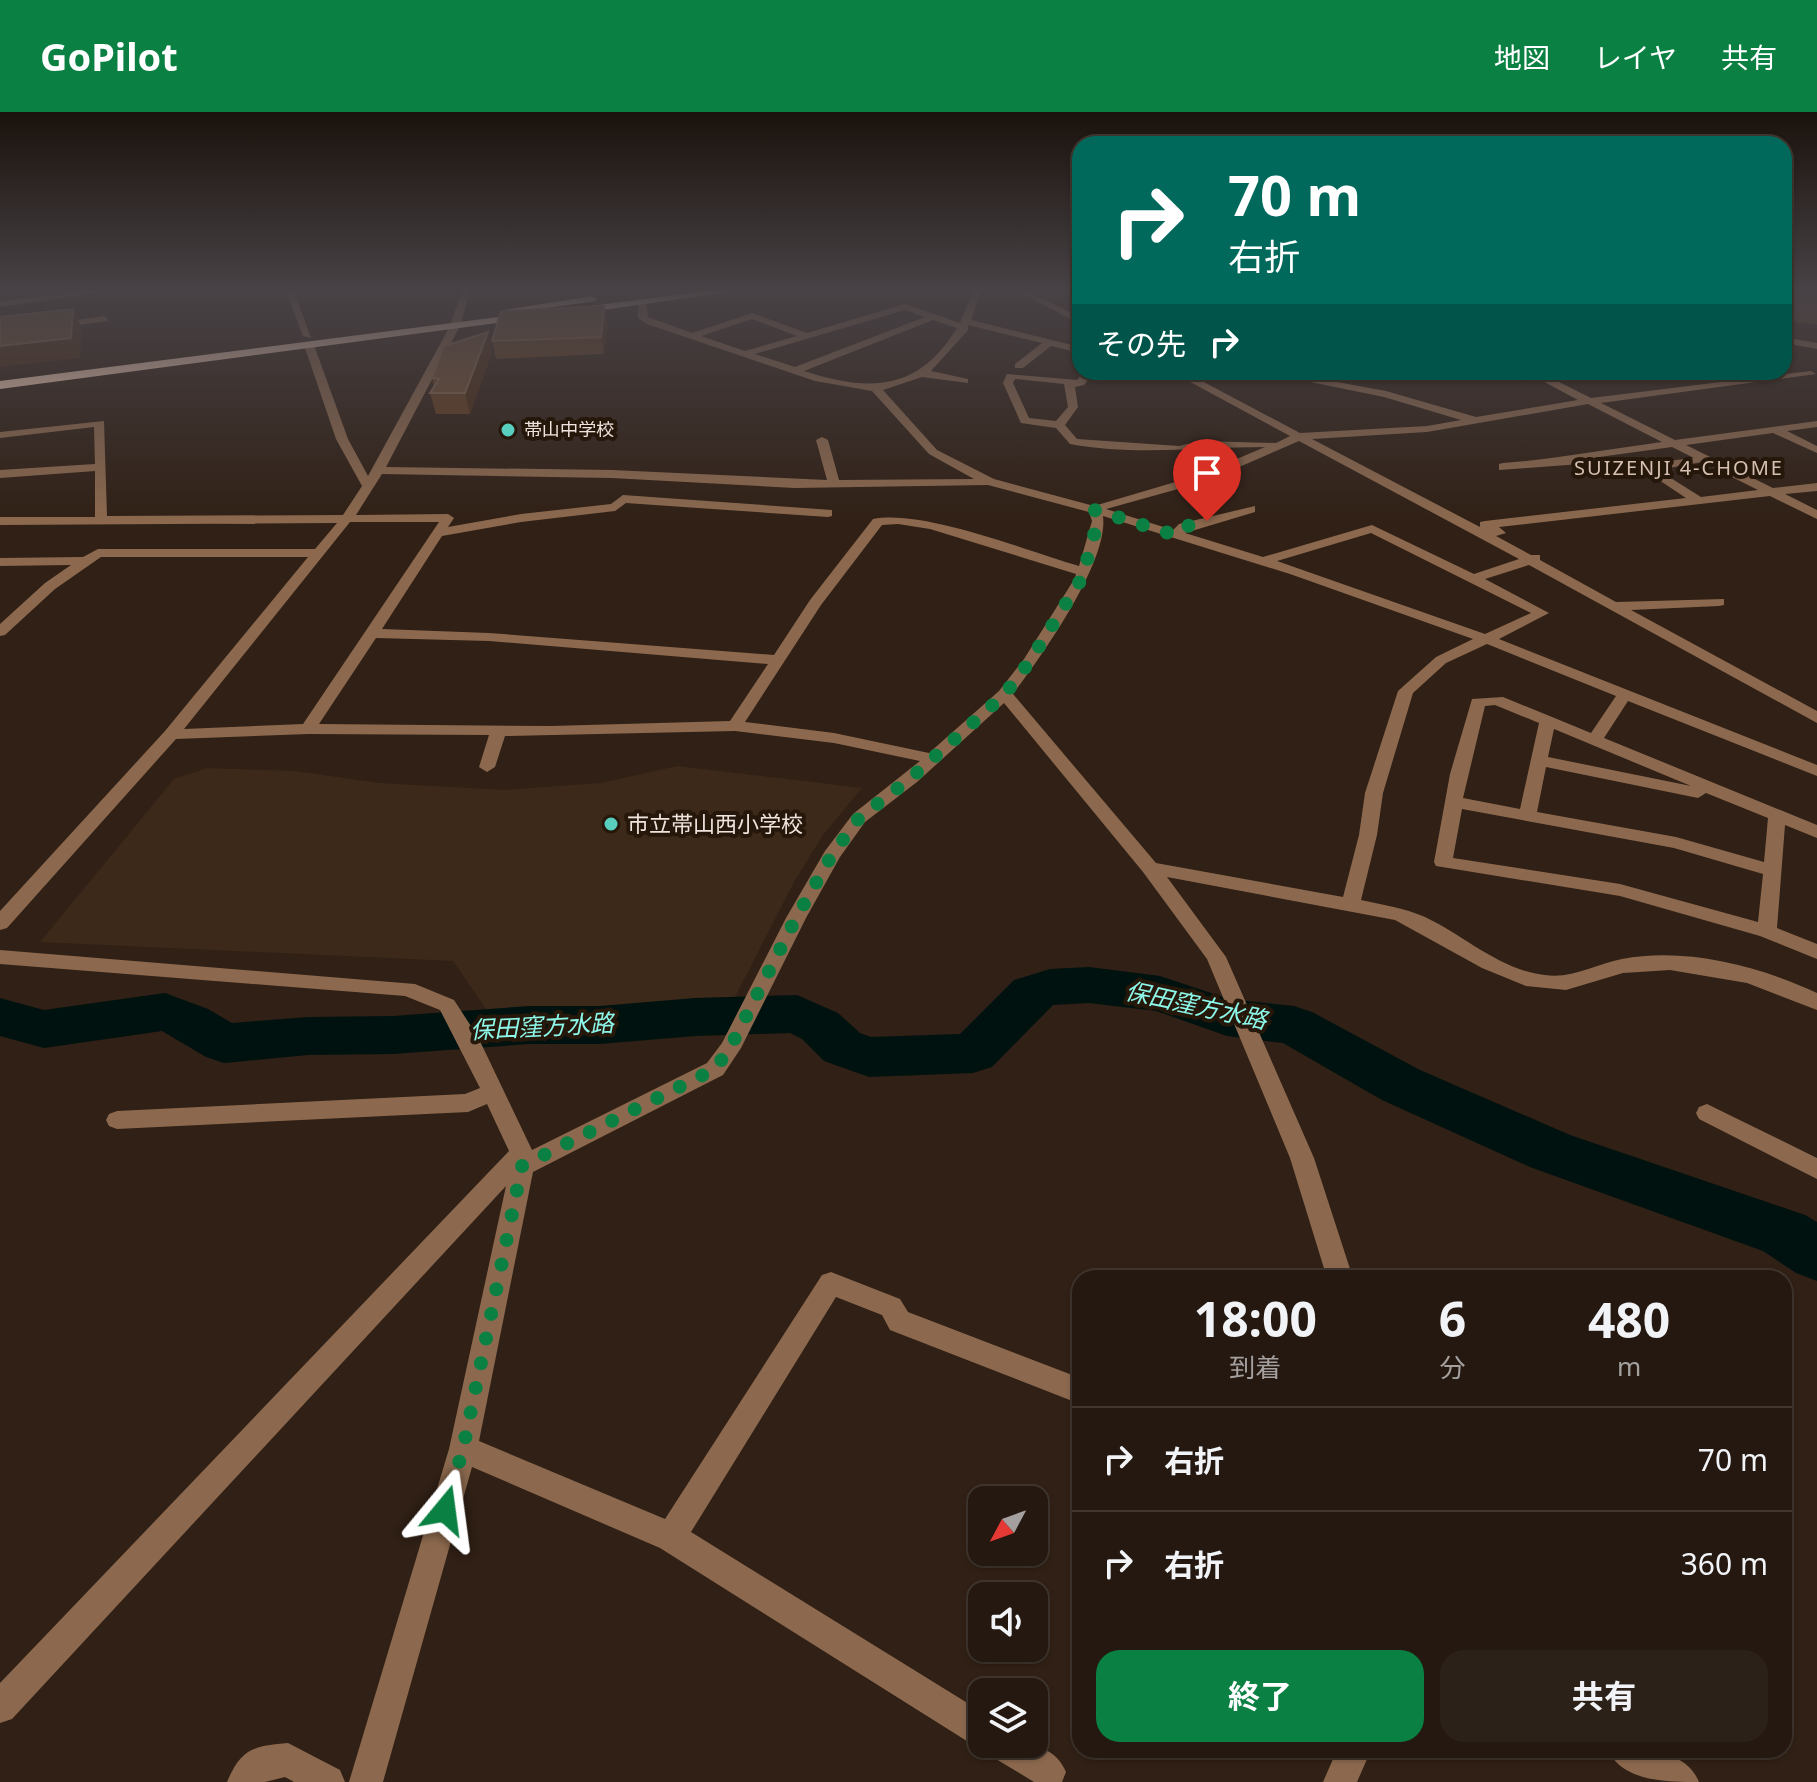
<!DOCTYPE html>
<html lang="ja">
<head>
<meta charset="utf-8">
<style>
  :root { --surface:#241810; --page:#2c2119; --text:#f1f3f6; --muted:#a3a09f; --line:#413730; --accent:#0b8043 }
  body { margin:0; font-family:"Noto Sans","Noto Sans JP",sans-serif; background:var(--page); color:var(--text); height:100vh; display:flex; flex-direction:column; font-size:30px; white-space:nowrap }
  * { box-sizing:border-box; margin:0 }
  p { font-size:26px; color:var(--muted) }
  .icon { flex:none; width:44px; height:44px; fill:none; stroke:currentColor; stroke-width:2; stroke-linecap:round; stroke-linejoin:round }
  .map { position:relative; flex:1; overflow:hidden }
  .sheet { position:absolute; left:1072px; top:1158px; width:720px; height:488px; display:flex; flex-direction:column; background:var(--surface); border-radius:24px; box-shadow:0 2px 6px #0004,0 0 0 2px var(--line) }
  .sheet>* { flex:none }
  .guide { position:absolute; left:1072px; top:24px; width:720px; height:244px; border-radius:24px; box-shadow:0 2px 6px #0004,0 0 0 2px var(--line); background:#00695c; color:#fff; overflow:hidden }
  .needle { width:52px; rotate:229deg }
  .tools { position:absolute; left:968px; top:1374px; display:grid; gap:16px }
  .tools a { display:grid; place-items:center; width:80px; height:80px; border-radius:16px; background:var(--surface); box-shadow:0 2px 6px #0004,0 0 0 2px var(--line); font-size:40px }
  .pin { position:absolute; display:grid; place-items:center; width:68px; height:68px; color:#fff; margin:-82px -34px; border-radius:50% 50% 50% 0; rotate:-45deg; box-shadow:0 0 8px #0007 }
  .pin .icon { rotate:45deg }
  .me { position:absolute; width:88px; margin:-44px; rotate:16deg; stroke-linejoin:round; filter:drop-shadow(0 0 6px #0008) }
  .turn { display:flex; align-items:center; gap:28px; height:168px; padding:0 24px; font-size:36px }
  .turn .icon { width:104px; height:104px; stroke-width:2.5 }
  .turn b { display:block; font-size:56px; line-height:68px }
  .then { display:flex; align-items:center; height:76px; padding:0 24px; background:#0003; gap:16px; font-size:30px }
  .eta { display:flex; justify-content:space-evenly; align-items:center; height:136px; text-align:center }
  .eta b { font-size:48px; font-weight:700; line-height:56px }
  .cta { display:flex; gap:16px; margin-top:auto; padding:16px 24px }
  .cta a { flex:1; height:92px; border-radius:24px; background:var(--accent); color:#fff; font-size:32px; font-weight:700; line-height:92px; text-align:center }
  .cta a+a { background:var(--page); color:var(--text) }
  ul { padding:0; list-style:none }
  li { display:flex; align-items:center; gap:24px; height:104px; padding:0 24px; border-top:2px solid var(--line) }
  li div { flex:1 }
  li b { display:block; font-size:30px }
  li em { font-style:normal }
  header { display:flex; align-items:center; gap:48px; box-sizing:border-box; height:112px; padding:0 40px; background:var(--accent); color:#fff }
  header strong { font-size:38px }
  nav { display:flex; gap:44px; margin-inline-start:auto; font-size:28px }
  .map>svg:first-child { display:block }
  .built { fill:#3d2919 }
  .green { fill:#5b3e27 }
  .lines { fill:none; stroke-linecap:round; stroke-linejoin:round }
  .river { fill:#00120f; fill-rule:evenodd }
  .minor { fill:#8c694e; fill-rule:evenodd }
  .highway { fill:#fbd6bd; fill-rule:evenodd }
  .wall { fill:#643e1f }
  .shaded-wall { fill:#492b13 }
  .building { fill:#725034; stroke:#86674e; stroke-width:2 }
  .route { stroke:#0b8043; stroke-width:14; stroke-dasharray:0 25.2 }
  .poi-dot { fill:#58cebf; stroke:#26170b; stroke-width:3 }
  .labels { text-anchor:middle; stroke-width:8; stroke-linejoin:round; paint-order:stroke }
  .far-poi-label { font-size:18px; fill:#efe4dd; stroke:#26170b; text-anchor:start }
  .far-neighbourhood-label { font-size:20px; letter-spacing:2px; fill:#d5c0b1; stroke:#26170b }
  .poi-label { font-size:22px; fill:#efe4dd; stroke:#26170b; text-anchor:start }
  .water-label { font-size:24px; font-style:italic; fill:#8df9ea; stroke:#26170b }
</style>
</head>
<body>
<header>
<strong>GoPilot</strong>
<nav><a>地図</a><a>レイヤ</a><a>共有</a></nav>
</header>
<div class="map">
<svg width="1817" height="1670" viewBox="0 0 1817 1670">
  <rect width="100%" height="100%" fill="#302015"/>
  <path class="built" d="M 677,654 L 862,676 L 823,723 L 794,770 L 734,887 L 495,910 L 453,849 L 40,830 L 174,667 L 207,656 L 295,659 L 379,671 L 506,678 L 601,671 Z"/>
  <path class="green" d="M 1784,179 L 1817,179 L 1817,213 L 1784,208 Z"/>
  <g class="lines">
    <path class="river" d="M 1089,855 L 1160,864 L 1229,887 L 1294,894 L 1312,900 L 1420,958 L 1570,1023 L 1805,1103 L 1817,1110 L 1817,1169 L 1796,1161 L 1763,1139 L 1530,1055 L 1382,988 L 1283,931 L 1227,924 L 1156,899 L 1089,891 L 1053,893 L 992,955 L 973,961 L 869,965 L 824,949 L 802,927 L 790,921 L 695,924 L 600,932 L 529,932 L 393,942 L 308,943 L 224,951 L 206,945 L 162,919 L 44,936 L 0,924 L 0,886 L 44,898 L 165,881 L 208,897 L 232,911 L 308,905 L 393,904 L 529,894 L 600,894 L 695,886 L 797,883 L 838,901 L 860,921 L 871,925 L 960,922 L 1014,868 L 1050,857 Z"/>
    <path class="minor" d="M 87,179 L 110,179 L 0,195 L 0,189 Z
      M 286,179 L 294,179 L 311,226 L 303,224 Z
      M 462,179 L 470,179 L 460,214 L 386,355 L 612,358 L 827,368 L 816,328 L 822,325 L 828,328 L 839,368 L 974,367 L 929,342 L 872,279 L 815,269 L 647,212 L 638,206 L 638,190 L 642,187 L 646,190 L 648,205 L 692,221 L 752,201 L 807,221 L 905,192 L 960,211 L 973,179 L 981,179 L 971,208 L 1080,235 L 1080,241 L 1051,234 L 1023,256 L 1015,256 L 1015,252 L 1042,231 L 968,213 L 968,218 L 931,259 L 968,267 L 968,271 L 922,265 L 883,278 L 937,338 L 994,367 L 1094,394 L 1199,363 L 1265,335 C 1200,335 1135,344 1070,332 L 1056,316 L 1021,311 L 1003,271 L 1007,262 L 1077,268 L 1084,260 L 1094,260 L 1084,273 L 1075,275 L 1078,295 L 1065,313 L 1077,327 L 1179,334 L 1200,329 L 1276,331 L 1290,324 L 1172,260 L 1185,260 L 1300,321 L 1427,314 L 1461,308 L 1384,285 L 1261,260 L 1283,260 L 1386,279 L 1476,305 L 1578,288 L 1526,260 L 1539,260 L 1549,265 L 1627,260 L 1559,270 L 1591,286 L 1811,259 L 1816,262 L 1601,291 L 1675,328 L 1817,309 L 1817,315 L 1787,319 L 1817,334 L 1817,341 L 1773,321 L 1686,333 L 1773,376 L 1817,371 L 1817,379 L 1785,382 L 1817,398 L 1817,407 L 1770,384 L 1499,415 L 1506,421 L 1496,424 L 1531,443 L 1540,443 L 1540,448 L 1616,490 L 1724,487 L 1724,493 L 1719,494 L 1631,498 L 1817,599 L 1817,611 L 1529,453 L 1485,467 L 1549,501 L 1499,527 L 1817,653 L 1817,664 L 1628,589 L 1604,626 L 1817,713 L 1817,726 L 1785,713 L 1777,816 L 1817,832 L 1817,847 L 1760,824 L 1620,784 L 1436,754 L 1434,750 L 1450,662 L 1472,587 L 1503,585 L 1591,621 L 1616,584 L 1487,532 L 1446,551 L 1413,581 L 1383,681 L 1377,723 L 1361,788 C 1383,793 1405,796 1425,805 C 1465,824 1500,858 1545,863 C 1572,867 1596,852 1622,847 C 1686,835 1759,854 1817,881 L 1817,898 L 1747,871 L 1670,858 L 1623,861 L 1566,878 L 1526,874 L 1482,856 L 1395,808 L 1167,765 L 1226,845 L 1314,1046 L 1353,1166 L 1327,1166 L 1290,1046 L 1207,847 L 1143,760 L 1004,591 L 917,670 L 865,710 L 840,745 L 806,806 L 741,936 L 723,963 L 533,1060 L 479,1329 L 665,1407 L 822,1163 L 831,1160 L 900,1187 L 908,1200 L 1080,1266 L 1080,1292 L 890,1218 L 882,1203 L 836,1185 L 691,1420 L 982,1600 L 982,1632 C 1013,1632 1052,1626 1066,1660 L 1062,1670 L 1034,1670 L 991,1644 L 987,1634 L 982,1636 L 970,1631 L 660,1436 L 472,1355 L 383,1670 L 349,1670 L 449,1337 L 506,1074 L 12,1607 L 0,1611 L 0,1571 L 509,1039 L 487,992 L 468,1000 L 117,1017 L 109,1014 L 106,1008 L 109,1002 L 117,999 L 465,982 L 480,976 L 440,898 L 405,884 L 0,852 L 0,838 L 415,872 L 454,888 L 478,925 L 532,1038 L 707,951 L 722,931 L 786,806 L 825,739 L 853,702 L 920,649 L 834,631 L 735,619 L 505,624 L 495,655 L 487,660 L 479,655 L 489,623 L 308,622 L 176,627 L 7,816 L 0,818 L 0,799 L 165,619 L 308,445 L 101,445 L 55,477 L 5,523 L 0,524 L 0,512 L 45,471 L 71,453 L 0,454 L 0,446 L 83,445 L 98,437 L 315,437 L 337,411 L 0,413 L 0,405 L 95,405 L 95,359 L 0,366 L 0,358 L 95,352 L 94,315 L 0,326 L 0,320 L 104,309 L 107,404 L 343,403 L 362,374 L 336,327 L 304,233 L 309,230 L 314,233 L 348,327 L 368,364 L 450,214 ZM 905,198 L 925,205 L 795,255 L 755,242 ZM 752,207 L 797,224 L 745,239 L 701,224 ZM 933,208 L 957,216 C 918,280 869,280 804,259 ZM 1015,267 L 1064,272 L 1068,295 L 1056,309 L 1029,306 L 1013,271 ZM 1588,292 L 1662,330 C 1608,337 1557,347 1503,351 L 1499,352 L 1499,358 L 1580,352 L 1592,346 L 1672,335 L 1694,346 L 1650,351 L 1644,358 L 1686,386 L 1485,409 L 1480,410 L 1480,415 L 1312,327 L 1427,320 ZM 1299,329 L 1519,447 L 1474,462 L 1372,413 L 1263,445 L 1185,421 L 1255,400 L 1255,394 L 1179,412 L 1173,418 L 1106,397 L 1207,369 ZM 1702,350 L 1758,378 L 1701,385 L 1658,358 ZM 382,362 L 612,366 L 794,376 L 988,373 L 1089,400 L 1092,409 L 1079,454 C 1027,439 923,397 873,407 L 810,488 L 774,543 L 489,521 L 382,517 L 442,424 L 521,410 L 615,399 L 626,391 L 828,405 L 832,404 L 832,398 L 623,383 L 611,392 L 521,402 L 448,415 L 454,406 L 448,402 L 356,403 ZM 1103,404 L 1290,462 L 1473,527 L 1436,545 L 1398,579 L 1365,681 L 1359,723 L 1343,785 L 1156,751 L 1013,582 C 1041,545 1109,450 1103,404 ZM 350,410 L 439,410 L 303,612 L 184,617 ZM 898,412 L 930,417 L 1076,462 L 1075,466 L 1024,547 L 999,579 L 929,641 L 834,621 L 745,610 L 821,493 L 882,413 ZM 1371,421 L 1531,501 L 1485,522 L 1277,449 ZM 376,526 L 489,529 L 768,552 L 730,609 L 551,614 L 319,612 ZM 1495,593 L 1539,611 L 1520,697 L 1463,686 L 1485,594 ZM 1554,617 L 1691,674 L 1548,645 ZM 1546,655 L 1698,686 L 1706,681 L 1768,706 L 1764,750 L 1676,725 L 1537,700 ZM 1462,697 L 1674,736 L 1763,762 L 1758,810 L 1620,772 L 1453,746 Z
      M 1017,179 L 1027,179 L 1080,205 L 1080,212 Z
      M 105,204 L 108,209 L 0,224 L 0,218 Z
      M 1784,225 L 1817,231 L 1817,237 L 1784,231 Z
      M 1707,992 L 1817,1046 L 1817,1067 L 1699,1007 L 1696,1001 L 1699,995 Z
      M 288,1631 L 340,1658 L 345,1670 L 294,1670 L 285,1665 L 265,1670 L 227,1670 C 241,1636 254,1634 288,1631 Z
      M 1337,1638 L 1371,1638 L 1357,1670 L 1323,1670 Z
      M 1608,1638 C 1640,1638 1685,1635 1699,1670 C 1667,1670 1623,1670 1608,1638 Z"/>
    <path class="highway" d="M 708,179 L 736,179 L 574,202 L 569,199 L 574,196 Z
      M 592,184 L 597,187 L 596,189 L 510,201 L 505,198 Z
      M 530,201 L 534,202 L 534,206 L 0,277 L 0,269 Z"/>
  </g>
  <path class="wall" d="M 607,211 L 604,242 L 496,247 L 492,229 Z
    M 492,240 L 470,302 L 436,302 L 430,281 L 434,275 L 432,266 Z"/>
  <path class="shaded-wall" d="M 604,194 L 607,211 L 604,242 L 601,225 Z
    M 73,197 L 82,216 L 80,246 L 0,255 L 0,234 Z
    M 488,220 L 492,240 L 470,302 L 465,281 Z"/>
  <path class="building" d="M 604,194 L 601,225 L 492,229 L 501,199 Z
    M 73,197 L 71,226 L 0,234 L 0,205 Z
    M 488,220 L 465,281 L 430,281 L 439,267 L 432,266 L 444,234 Z"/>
  <linearGradient id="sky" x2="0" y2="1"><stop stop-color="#1a120c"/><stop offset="0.43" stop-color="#484246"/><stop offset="1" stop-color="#484246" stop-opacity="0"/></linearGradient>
  <rect width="1817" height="412" fill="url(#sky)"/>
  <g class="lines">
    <path class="route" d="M 445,1398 L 463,1337 L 522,1054 L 715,957 L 730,936 L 796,806 L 832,743 L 859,706 L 911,666 L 1005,582 L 1030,549 L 1082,466 L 1098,409 L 1095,398 L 1175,423 L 1184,415 L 1207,409"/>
  </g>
  <g class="poi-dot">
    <circle cx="508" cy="318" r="8"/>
    <circle cx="611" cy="712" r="8"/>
  </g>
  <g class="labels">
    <g class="far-poi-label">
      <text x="524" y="324">帯山中学校</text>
    </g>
    <g class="far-neighbourhood-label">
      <text x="1679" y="363">SUIZENJI 4-CHOME</text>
    </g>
    <g class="poi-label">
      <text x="627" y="720">市立帯山西小学校</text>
    </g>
    <g class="water-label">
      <text transform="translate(1196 894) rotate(12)" y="8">保田窪方水路</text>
      <text transform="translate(542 915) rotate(-3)" y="8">保田窪方水路</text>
    </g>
  </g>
</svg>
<div class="tools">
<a><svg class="needle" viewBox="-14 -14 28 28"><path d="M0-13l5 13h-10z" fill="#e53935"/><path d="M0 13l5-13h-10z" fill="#a3a09f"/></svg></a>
<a><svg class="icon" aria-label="sound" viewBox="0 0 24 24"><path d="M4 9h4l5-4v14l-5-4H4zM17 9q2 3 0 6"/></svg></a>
<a><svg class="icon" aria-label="layers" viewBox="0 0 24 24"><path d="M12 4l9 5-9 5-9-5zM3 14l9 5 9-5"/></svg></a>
</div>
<div class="pin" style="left:1207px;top:409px;background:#d93025"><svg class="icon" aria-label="arrive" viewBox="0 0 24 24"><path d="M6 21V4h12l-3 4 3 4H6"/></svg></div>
<svg class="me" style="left:445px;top:1398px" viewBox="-20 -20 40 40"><path d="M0-17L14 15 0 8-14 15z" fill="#0b8043" stroke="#fff" stroke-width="4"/></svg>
<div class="guide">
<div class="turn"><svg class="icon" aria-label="right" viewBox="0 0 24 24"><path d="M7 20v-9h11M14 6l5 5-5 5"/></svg><div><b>70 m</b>右折</div></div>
<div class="then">その先<svg class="icon" aria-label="right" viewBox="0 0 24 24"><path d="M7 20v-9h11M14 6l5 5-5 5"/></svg></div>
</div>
<section class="sheet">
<div class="eta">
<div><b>18:00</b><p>到着</p></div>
<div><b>6</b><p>分</p></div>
<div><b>480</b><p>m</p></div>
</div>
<ul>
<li><svg class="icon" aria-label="right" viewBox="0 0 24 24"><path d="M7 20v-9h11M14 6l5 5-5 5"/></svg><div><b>右折</b></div><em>70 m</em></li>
<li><svg class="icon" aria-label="right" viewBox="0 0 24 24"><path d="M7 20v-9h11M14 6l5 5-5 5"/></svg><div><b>右折</b></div><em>360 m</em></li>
</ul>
<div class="cta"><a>終了</a><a>共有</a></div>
</section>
</div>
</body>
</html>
